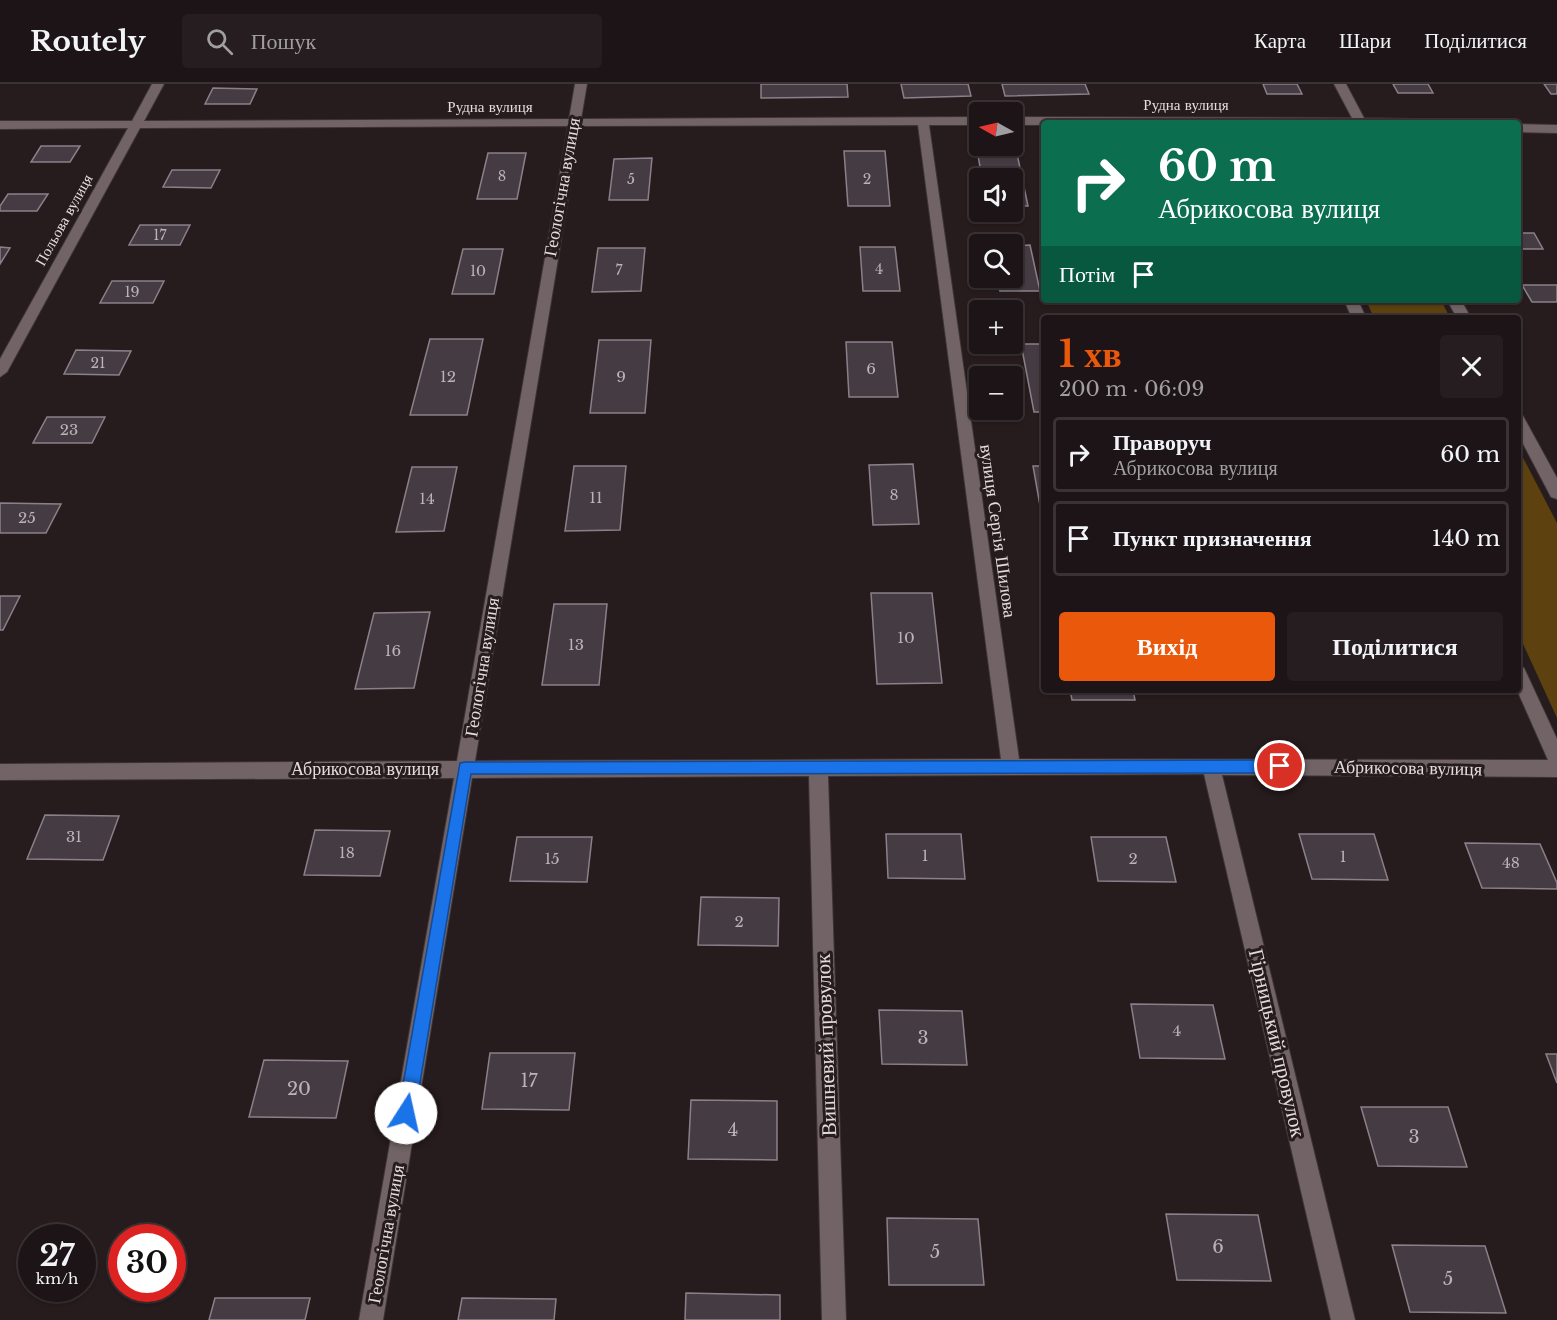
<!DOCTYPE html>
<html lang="uk">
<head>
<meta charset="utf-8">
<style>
  :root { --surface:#1c1416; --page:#251d1f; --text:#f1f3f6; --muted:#a09ea1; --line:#3a3335; --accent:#ea580c }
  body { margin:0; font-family:"Libre Baskerville",serif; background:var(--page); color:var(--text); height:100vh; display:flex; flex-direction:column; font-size:22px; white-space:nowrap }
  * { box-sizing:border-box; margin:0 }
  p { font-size:20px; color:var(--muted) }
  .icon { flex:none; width:33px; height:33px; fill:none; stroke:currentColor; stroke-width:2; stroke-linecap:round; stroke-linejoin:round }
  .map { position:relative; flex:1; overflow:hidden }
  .drawer { position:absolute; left:1041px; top:231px; width:480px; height:378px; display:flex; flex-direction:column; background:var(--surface); border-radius:6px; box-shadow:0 2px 4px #0004,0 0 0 2px var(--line) }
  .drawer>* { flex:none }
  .banner { position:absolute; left:1041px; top:36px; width:480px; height:183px; border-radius:6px; box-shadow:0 2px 4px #0004,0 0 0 2px var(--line); background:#0b6e4f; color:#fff; overflow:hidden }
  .needle { width:39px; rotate:278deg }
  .tools { position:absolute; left:969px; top:18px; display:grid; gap:12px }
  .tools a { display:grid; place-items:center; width:54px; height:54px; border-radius:6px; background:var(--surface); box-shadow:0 2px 4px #0004,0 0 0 2px var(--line); font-size:30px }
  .speed { position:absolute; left:18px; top:1140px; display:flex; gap:12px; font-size:30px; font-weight:700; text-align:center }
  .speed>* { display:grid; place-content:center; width:78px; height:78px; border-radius:50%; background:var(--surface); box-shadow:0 2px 4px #0004,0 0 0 2px var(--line); line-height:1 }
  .speed small { font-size:15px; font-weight:400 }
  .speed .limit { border:9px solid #d22; background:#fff; color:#111 }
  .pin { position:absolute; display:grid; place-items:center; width:51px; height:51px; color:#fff; margin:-26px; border:3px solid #fff; border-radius:50%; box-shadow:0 2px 6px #0007 }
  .me { position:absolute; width:66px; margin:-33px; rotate:10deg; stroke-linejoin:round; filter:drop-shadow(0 0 4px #0008) }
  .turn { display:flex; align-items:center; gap:21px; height:126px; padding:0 18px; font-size:27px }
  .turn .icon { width:78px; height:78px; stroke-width:2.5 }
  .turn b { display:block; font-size:42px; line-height:51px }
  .then { display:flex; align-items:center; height:57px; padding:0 18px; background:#0003; gap:12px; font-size:22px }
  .round { display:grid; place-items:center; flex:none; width:63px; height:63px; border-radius:6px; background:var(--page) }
  .headline { display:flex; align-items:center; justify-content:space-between; height:102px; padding:0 18px }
  h1 { font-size:36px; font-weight:700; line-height:45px; color:var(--accent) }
  .action { display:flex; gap:12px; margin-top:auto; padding:12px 18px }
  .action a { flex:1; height:69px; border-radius:6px; background:var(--accent); color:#fff; font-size:24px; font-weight:700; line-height:69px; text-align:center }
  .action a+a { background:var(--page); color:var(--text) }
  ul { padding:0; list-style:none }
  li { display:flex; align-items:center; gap:18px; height:75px; margin:0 12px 9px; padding:0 6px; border:3px solid var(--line); border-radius:6px }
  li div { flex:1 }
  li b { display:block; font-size:22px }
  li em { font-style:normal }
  header { display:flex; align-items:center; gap:36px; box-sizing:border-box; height:84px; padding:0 30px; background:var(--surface); border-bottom:2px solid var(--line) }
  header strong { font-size:28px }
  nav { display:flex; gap:33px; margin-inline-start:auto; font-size:21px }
  .search { width:420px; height:54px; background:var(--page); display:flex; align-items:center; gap:15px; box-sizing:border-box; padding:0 21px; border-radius:6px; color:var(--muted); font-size:22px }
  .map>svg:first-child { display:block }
  .green { fill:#5d410e }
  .building { fill:#453c43; stroke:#8b8089; stroke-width:1.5 }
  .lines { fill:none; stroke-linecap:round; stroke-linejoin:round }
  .minor-casing { stroke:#3e3536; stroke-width:2 }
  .minor { fill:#726466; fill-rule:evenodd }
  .route { fill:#1a73e8; stroke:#114b97; stroke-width:1.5 }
  .labels { text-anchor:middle; stroke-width:6; stroke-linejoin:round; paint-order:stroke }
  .far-number-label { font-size:14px; fill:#bcb3b6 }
  .far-street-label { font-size:15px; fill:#e3dbdc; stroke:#261b1d }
  .number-label { font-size:15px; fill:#bcb3b6 }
  .street-label { font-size:18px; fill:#e3dbdc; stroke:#261b1d }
  .near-number-label { font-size:18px; fill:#bcb3b6 }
  .near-street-label { font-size:21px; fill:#e3dbdc; stroke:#261b1d }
</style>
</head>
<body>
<header>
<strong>Routely</strong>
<div class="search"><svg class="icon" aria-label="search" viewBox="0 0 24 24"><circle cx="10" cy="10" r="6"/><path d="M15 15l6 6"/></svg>Пошук</div>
<nav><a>Карта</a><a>Шари</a><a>Поділитися</a></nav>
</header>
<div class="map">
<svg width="1557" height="1236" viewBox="0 0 1557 1236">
  <rect width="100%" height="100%" fill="#261b1d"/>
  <path class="green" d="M 1366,216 L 1441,216 L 1450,234 L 1374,234 Z
    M 1518,364 L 1557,439 L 1557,634 L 1518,549 Z"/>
  <path class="building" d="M 761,0 L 847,0 L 848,13 L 761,14 Z
    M 901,0 L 968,0 L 971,12 L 904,14 Z
    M 1002,0 L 1085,0 L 1089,10 L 1005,12 Z
    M 1263,0 L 1297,0 L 1302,10 L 1267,10 Z
    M 1393,0 L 1428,0 L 1433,9 L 1398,9 Z
    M 1544,0 L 1557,0 L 1557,10 L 1551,10 Z
    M 213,4 L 257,5 L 250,20 L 205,20 Z
    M 41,62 L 80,62 L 70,78 L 31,78 Z
    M 1016,65 L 1028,122 L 1012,122 L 1012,94 L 982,94 L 977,66 Z
    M 844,67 L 885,67 L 890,122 L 848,122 Z
    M 488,69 L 526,69 L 517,115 L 477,115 Z
    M 652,74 L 648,116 L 609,116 L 614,75 Z
    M 172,86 L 220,86 L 211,104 L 163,103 Z
    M 8,110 L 48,110 L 37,127 L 0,127 L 0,122 Z
    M 140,141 L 190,141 L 180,161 L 129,161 Z
    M 1518,149 L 1534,149 L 1543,165 L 1518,165 Z
    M 1030,161 L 1040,207 L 1000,207 L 997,194 L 1012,194 L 1012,162 Z
    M 0,163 L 10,164 L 0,180 Z
    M 860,163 L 895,163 L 900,207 L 863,207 Z
    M 598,164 L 645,164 L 641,207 L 592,208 Z
    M 463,165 L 503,165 L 494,210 L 452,210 Z
    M 112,197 L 164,197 L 153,219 L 100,219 Z
    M 1522,201 L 1557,201 L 1557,218 L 1532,218 Z
    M 430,255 L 483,255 L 467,331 L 410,331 Z
    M 599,256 L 651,256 L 645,329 L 590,329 Z
    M 846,258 L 892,258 L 898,313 L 849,313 Z
    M 1021,260 L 1044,260 L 1044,328 L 1034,328 Z
    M 76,266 L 131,267 L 119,291 L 64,290 Z
    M 47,333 L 105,333 L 92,359 L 33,359 Z
    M 913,380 L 919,440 L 873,441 L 869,381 Z
    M 574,382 L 626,382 L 620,446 L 565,447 Z
    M 1033,382 L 1044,382 L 1044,444 Z
    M 412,383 L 457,383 L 444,447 L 396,448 Z
    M 0,419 L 61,420 L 46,449 L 0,449 Z
    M 871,509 L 932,509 L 942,599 L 877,600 Z
    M 0,512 L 20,512 L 3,546 L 0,546 Z
    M 554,520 L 607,520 L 599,601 L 542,601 Z
    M 430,528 L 414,604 L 355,605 L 374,529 Z
    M 1070,606 L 1133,606 L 1135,616 L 1072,616 Z
    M 45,731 L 119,732 L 103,776 L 27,775 Z
    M 315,746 L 390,747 L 380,792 L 304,791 Z
    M 886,750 L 961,750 L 965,795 L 888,794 Z
    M 1299,750 L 1374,750 L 1388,796 L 1312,795 Z
    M 517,753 L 592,753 L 587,798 L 510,797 Z
    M 1091,753 L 1166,753 L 1176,798 L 1098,797 Z
    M 1465,759 L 1540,760 L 1557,799 L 1557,805 L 1482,804 Z
    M 701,813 L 779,814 L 778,862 L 698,861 Z
    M 1131,920 L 1213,921 L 1225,975 L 1140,974 Z
    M 879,926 L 962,927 L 967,981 L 882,980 Z
    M 490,969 L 575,969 L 569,1026 L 482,1025 Z
    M 1546,970 L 1557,970 L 1557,999 Z
    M 264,976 L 348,977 L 336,1034 L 249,1033 Z
    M 691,1016 L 777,1017 L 777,1076 L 688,1075 Z
    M 1361,1023 L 1448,1023 L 1467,1083 L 1378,1082 Z
    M 1166,1130 L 1258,1131 L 1271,1197 L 1177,1196 Z
    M 887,1134 L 978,1135 L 984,1201 L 889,1201 Z
    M 1392,1161 L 1485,1162 L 1506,1229 L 1410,1228 Z
    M 686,1209 L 780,1211 L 780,1236 L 685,1236 Z
    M 215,1214 L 310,1214 L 305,1236 L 209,1236 Z
    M 462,1214 L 556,1215 L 554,1236 L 458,1236 Z"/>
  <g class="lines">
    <defs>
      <path id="minor" d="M 152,0 L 164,0 L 144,37 L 569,35 L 575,0 L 587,0 L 581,35 L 980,33 L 980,41 L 929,41 L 1019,675 L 1548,676 L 1517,606 L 1518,581 L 1524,584 L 1557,655 L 1557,693 L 1222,691 L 1355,1236 L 1331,1236 L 1204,690 L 828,692 L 846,1236 L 822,1236 L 809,692 L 472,694 L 383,1236 L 359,1236 L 454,694 L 0,696 L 0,680 L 457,677 L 568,42 L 140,44 L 7,288 L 0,293 L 0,275 L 128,44 L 0,45 L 0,37 L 132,37 ZM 918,41 L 1001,675 L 475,677 L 580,42 Z
        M 1334,0 L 1346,0 L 1364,34 L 1413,35 L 1419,39 L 1012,41 L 1012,33 L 1352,34 Z
        M 1518,40 L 1557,41 L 1557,49 L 1518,48 Z
        M 1344,216 L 1358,216 L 1366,234 L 1352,234 Z
        M 1447,216 L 1461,216 L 1471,234 L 1457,234 Z
        M 1518,331 L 1523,332 L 1557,394 L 1557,415 L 1551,413 L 1518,350 Z"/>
    </defs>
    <use href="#minor" class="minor-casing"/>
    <use href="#minor" class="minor"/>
  </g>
  <path class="route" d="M 1280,676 L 1285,678 L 1287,682 L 1285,687 L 1280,689 L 471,690 L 415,1029 L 412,1035 L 406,1037 L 400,1035 L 398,1029 L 460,679 L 465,678 Z"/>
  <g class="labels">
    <g class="far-number-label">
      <text x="502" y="97">8</text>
      <text x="631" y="100">5</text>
      <text x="867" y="100">2</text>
      <text x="160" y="156">17</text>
      <text x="879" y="190">4</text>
      <text x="619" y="191">7</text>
      <text x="478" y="192">10</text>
      <text x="132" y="213">19</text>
      <text x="98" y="284">21</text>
    </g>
    <g class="far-street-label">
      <text x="1186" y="26">Рудна вулиця</text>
      <text x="490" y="28">Рудна вулиця</text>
      <text transform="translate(64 136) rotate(-61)" y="5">Польова вулиця</text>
    </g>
    <g class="number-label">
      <text x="871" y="290">6</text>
      <text x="448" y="298">12</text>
      <text x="621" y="298">9</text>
      <text x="69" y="351">23</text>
      <text x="894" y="416">8</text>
      <text x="596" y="419">11</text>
      <text x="427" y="420">14</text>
      <text x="27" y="439">25</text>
      <text x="906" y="559">10</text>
      <text x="576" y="566">13</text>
      <text x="393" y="572">16</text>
      <text x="74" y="758">31</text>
      <text x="347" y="774">18</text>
      <text x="925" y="777">1</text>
      <text x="1343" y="778">1</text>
      <text x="552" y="780">15</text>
      <text x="1133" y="780">2</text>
      <text x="1511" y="784">48</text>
      <text x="739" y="843">2</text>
      <text x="1177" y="952">4</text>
    </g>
    <g class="street-label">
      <text transform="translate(562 103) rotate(-80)" y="6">Геологічна вулиця</text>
      <text transform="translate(998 447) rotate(82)" y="6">вулиця Сергія Шилова</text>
      <text transform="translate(482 583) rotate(-81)" y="6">Геологічна вулиця</text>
      <text transform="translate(1408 684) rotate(1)" y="6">Абрикосова вулиця</text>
      <text x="365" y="691">Абрикосова вулиця</text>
      <text transform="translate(386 1150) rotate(-80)" y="6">Геологічна вулиця</text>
    </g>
    <g class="near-number-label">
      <text x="923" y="960">3</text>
      <text x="529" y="1003">17</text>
      <text x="299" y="1011">20</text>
      <text x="733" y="1052">4</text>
      <text x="1414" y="1059">3</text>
      <text x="1218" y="1169">6</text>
      <text x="935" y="1174">5</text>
      <text x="1448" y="1201">5</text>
    </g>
    <g class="near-street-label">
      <text transform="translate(1277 959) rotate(77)" y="7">Гірницький провулок</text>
      <text transform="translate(826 961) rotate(-92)" y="7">Вишневий провулок</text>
    </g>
  </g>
</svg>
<div class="tools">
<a><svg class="needle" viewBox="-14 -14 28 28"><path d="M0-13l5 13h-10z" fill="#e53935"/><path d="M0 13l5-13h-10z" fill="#a09ea1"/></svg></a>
<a><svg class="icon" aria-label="sound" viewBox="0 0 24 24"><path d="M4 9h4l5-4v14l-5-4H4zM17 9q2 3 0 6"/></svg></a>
<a><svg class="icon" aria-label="search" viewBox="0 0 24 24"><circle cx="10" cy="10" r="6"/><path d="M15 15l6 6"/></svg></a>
<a>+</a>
<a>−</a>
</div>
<div class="speed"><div>27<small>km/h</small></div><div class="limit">30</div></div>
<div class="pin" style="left:1280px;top:682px;background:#d93025"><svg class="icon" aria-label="arrive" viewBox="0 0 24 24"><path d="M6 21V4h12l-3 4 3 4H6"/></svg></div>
<svg class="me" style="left:406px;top:1029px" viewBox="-20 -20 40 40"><circle r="19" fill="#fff"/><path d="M0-13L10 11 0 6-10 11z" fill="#1a73e8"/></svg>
<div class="banner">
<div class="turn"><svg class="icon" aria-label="right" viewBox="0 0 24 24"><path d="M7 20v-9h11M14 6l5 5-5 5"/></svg><div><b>60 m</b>Абрикосова вулиця</div></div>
<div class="then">Потім<svg class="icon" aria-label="arrive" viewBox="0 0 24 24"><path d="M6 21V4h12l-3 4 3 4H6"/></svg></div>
</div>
<section class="drawer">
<div class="headline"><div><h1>1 хв</h1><p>200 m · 06:09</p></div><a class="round"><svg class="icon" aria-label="close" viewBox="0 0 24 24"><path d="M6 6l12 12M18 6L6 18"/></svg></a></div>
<ul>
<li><svg class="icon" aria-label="right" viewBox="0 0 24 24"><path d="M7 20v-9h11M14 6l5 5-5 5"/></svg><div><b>Праворуч</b><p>Абрикосова вулиця</p></div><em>60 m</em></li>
<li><svg class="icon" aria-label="arrive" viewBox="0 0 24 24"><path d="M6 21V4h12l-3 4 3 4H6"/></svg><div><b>Пункт призначення</b></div><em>140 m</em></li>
</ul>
<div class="action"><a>Вихід</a><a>Поділитися</a></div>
</section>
</div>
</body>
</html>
